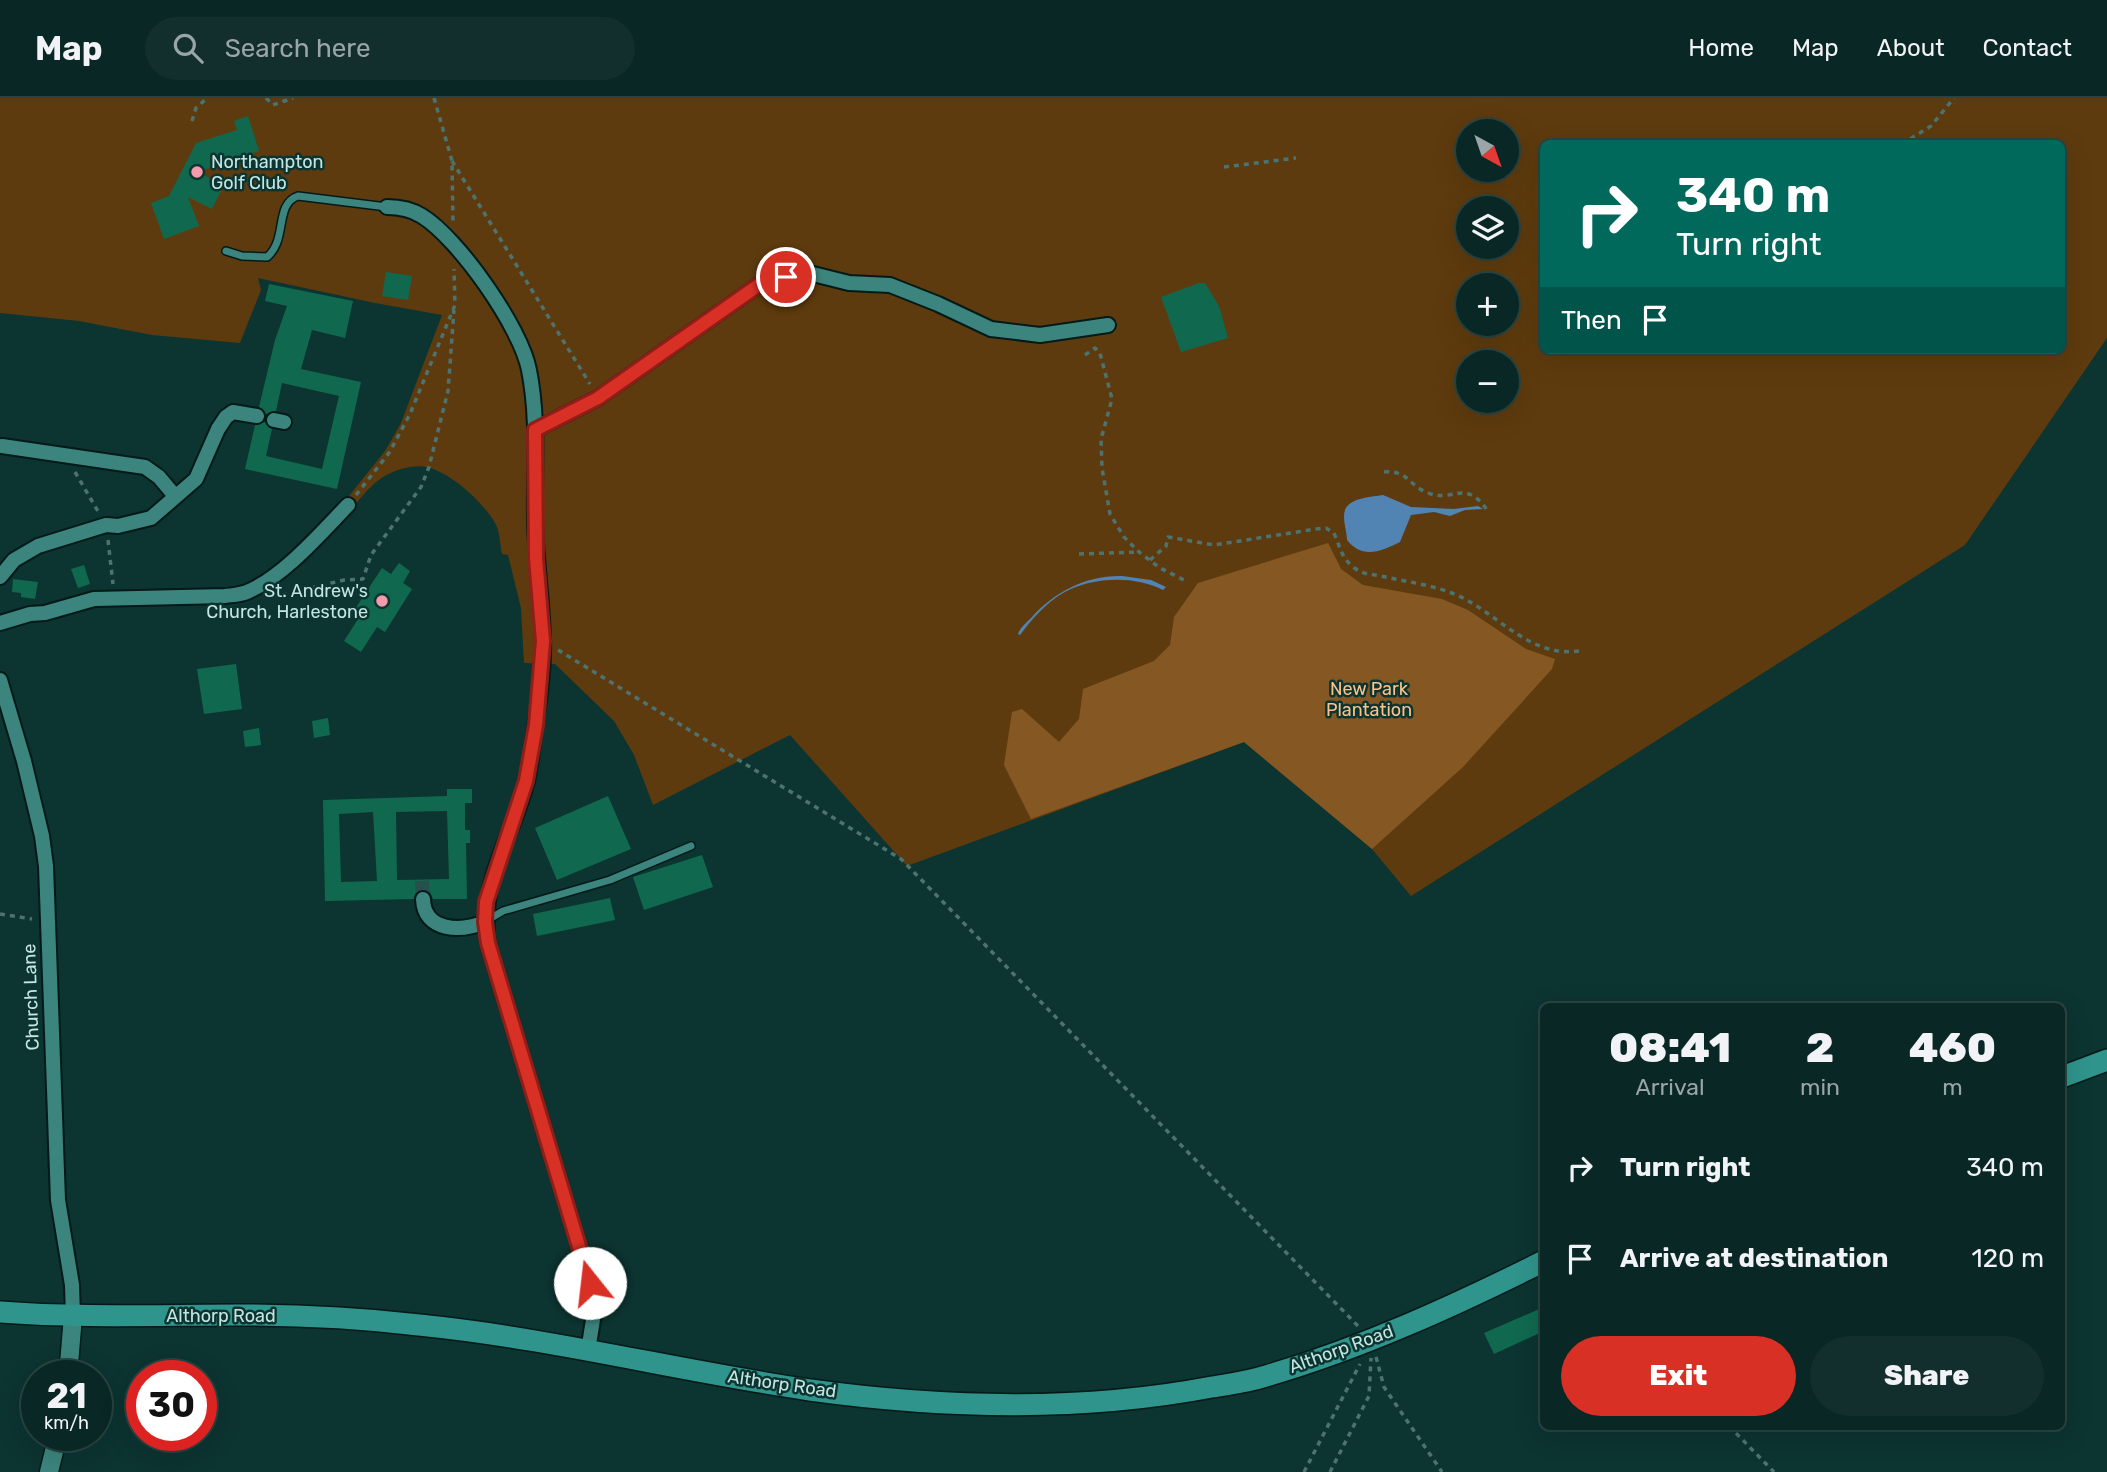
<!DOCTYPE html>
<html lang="en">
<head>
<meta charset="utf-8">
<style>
  :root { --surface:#092725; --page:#122f2d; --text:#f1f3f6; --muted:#99a5a7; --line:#294442; --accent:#d93025 }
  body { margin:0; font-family:Rubik,sans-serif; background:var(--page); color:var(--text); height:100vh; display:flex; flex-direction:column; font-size:26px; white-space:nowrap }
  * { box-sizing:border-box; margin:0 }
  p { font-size:23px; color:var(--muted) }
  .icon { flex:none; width:38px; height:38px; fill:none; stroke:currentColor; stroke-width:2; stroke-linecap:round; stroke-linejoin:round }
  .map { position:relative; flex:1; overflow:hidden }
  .panel { position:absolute; left:1540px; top:905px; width:525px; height:427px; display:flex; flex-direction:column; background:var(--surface); border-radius:10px; box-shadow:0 7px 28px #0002,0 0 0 2px var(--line) }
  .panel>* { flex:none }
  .banner { position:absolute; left:1540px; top:42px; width:525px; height:214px; border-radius:10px; box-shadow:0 7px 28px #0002,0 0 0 2px var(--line); background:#00695c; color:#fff; overflow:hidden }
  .needle { width:46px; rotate:140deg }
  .tools { position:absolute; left:1456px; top:21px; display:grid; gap:14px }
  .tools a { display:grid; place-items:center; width:63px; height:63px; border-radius:50%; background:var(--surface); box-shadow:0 7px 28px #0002,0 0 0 2px var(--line); font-size:35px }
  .speed { position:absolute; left:21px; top:1262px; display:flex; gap:14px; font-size:35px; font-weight:700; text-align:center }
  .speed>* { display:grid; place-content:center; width:91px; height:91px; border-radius:50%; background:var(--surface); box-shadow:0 7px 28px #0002,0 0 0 2px var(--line); line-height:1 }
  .speed small { font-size:18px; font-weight:400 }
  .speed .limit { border:10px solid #d22; background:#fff; color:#111 }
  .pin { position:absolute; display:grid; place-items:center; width:60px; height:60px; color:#fff; margin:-30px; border:4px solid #fff; border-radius:50%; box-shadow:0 2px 7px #0007 }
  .me { position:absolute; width:77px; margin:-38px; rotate:344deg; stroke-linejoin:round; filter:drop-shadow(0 0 5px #0008) }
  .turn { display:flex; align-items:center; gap:24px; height:147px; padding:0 21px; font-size:32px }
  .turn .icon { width:91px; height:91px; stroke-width:2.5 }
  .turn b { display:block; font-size:49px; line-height:60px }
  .then { display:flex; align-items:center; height:66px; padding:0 21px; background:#0003; gap:14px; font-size:26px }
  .eta { display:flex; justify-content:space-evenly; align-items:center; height:119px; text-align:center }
  .eta b { font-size:42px; font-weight:800; line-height:49px }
  .cta { display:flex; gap:14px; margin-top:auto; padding:14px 21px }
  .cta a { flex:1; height:80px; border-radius:42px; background:var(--accent); color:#fff; font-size:28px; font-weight:800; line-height:80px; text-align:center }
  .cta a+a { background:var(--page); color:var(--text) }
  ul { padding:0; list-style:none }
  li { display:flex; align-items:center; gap:21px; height:91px; padding:0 21px }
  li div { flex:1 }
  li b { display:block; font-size:26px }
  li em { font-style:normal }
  header { display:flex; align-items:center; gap:42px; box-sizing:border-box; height:98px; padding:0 35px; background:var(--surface); border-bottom:2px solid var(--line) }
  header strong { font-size:33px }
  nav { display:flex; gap:38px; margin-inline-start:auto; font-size:24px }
  .search { width:490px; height:63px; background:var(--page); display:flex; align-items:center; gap:18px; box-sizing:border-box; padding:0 24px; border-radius:38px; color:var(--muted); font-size:26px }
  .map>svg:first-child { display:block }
  .green { fill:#5e3b0e; fill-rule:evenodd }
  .forest { fill:#855823 }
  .water { fill:#5184b2 }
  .building { fill:#10694f; fill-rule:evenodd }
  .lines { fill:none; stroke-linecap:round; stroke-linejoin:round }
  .minor-tunnel { stroke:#274f4c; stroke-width:14; stroke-dasharray:14 7; stroke-linecap:butt }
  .service-casing { stroke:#041a18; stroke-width:10 }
  .minor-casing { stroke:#041a18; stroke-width:18 }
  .tertiary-casing { stroke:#041a18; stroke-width:21 }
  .primary-casing { stroke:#041a18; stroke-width:24 }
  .path { stroke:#4d7370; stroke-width:3.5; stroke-dasharray:5 5; stroke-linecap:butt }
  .service { stroke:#3c857e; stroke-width:7 }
  .minor { stroke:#3c857e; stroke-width:14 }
  .tertiary { stroke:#3c857e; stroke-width:18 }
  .primary { stroke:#2f948c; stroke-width:21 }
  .route-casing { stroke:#8d1f18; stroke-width:18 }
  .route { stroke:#d93025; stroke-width:12 }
  .poi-dot { fill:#f39aab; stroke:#0c3431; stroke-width:2.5 }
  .labels { text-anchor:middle; stroke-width:5; stroke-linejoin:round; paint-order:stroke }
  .poi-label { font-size:18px; fill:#c3e6e2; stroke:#0c3431; text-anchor:start }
  .park-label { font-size:18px; fill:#fac38b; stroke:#0c3431 }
  .street-label { font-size:18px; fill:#c3e6e2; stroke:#0c3431 }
</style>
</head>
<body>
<header>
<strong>Map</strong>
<div class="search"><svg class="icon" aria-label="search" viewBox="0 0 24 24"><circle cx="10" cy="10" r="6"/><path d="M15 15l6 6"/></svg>Search here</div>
<nav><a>Home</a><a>Map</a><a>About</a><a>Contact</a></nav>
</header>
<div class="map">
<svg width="2107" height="1374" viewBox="0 0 2107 1374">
  <rect width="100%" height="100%" fill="#0c3431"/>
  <path class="green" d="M 0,0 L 2107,0 L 2107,240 L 1965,447 L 1411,798 L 1372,751 L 1244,644 L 907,768 L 790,637 L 653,707 L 634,657 L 614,623 L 555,566 L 524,565 L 521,510 L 508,457 L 502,456 C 500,446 500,433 495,425 C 484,405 452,376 430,370 C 419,366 403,370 393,374 C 376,380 364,396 353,409 L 345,403 L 385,353 L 401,325 L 442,217 L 375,205 L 258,180 L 261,192 L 240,245 L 152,237 L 79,223 L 0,215 ZM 1468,33 L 1507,33 L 1507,72 L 1468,72 ZM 1544,46 L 2062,46 L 2062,252 L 1544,252 ZM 1468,110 L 1507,110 L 1507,149 L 1468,149 ZM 1468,187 L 1507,187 L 1507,226 L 1468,226 ZM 1468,264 L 1507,264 L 1507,303 L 1468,303 Z"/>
  <path class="forest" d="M 1328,445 L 1341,471 L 1363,487 L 1442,501 L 1468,512 L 1526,551 L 1555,561 L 1552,571 L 1463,669 L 1372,751 L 1244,644 L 1031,721 L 1004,667 L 1012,614 L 1022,611 L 1059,644 L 1079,621 L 1083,591 L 1154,563 L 1170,547 L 1174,519 L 1198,485 Z"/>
  <path class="water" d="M 1383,397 L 1411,409 L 1454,411 L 1478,408 L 1483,411 L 1465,412 L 1450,418 L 1434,414 L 1411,417 L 1400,444 C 1380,454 1362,461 1347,442 C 1347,433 1342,421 1345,412 C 1350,399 1373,399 1383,397 Z
    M 1122,478 L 1151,482 L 1166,489 L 1163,492 C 1134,477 1091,479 1063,495 C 1046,505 1032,521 1020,537 L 1018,536 C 1020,530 1026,525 1032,519 C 1054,494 1087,477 1122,478 Z"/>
  <path class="building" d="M 248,18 L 259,53 L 197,74 L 224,87 L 212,111 L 188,99 L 199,128 L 164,141 L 151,105 L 169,98 L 196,45 L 237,32 L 234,23 Z
    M 386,174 L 412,178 L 408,202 L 382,198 Z
    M 1199,185 L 1205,185 L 1219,208 L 1228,240 L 1181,254 L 1161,199 Z
    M 269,186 L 353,203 L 345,240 L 312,232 L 301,271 L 361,284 L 337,391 L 245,371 L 255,327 L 265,324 L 272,331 L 266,358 L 322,371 L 339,298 L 282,285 L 276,313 L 266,316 L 259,309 L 275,242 L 287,208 L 265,203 Z
    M 399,465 L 410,473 L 403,485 L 412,491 L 385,534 L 377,529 L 361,554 L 344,543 L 360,518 L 353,514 L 382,470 L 391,476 Z
    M 84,467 L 90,486 L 78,490 L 71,471 Z
    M 13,481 L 38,484 L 35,501 L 21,499 L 21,495 L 12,494 Z
    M 236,566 L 242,611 L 204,616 L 197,571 Z
    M 328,620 L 330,637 L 314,640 L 312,623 Z
    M 259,630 L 261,647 L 245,649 L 243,633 Z
    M 447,691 L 472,691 L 472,705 L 465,705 L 465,732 L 470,732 L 470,745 L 466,745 L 467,801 L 433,801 L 430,794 L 422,791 L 416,794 L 414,801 L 325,803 L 323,702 L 447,698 ZM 447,713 L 449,781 L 397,782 L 396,714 ZM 373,714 L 377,783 L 341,784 L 339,716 Z
    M 608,698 L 631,751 L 557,782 L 535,730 Z
    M 702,757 L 713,789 L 644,812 L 633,779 Z
    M 610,800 L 615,822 L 537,838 L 533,816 Z
    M 1544,1209 L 1544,1233 L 1494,1256 L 1484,1235 Z"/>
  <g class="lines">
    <path class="minor-tunnel" d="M 422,783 L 423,801"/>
    <defs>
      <path id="service" d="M 226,153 L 242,158 L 267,159 C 288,142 274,106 298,98 L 387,109
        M 486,823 L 503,813 L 610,782 L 691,748"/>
      <path id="minor" d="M 387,109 C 400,109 411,111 422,118 C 459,141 521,230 529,272 C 539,322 534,375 535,425 C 536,464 542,502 543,541 C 544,570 539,602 535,631 C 532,648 531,666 527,683 C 512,741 479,782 488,845 L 590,1185 L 595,1209 L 588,1253
        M 274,322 L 284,324
        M 535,332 L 598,300 L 763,184 L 809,175 L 849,185 L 890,187 L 938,206 L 991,231 L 1040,237 L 1108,227
        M 2,348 L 145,369 L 159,379 L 175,398
        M 0,479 L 14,462 L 38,448 L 106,427 L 118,428 L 151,420 L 196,381 L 218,331 L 226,319 L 233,314 L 257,318
        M 0,525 L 30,516 L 45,515 L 94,501 L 225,498 C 232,497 240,497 247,494 C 283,479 321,435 348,407
        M 0,582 L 24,663 L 42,738 L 46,768 L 58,1102 L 72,1187 L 73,1218
        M 423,801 C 424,834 461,834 485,824"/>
      <path id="tertiary" d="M 68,1278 L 73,1218
        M 49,1374 L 58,1337"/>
      <path id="primary" d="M 2062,979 L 2107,962
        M 0,1214 C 79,1220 158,1217 237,1217 C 298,1217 359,1220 419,1227 C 550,1240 679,1273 810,1292 C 942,1310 1081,1314 1212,1289 C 1230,1286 1248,1284 1266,1278 C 1362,1250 1454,1208 1544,1163"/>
    </defs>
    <use href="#service" class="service-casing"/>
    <use href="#minor" class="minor-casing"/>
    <use href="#tertiary" class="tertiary-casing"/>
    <use href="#primary" class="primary-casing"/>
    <path class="path" d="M 266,0 L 273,7 L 293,0
      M 434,0 L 452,63 L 453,125
      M 192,23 L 196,10 L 207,0
      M 1902,46 L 1931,28 L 1954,0
      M 452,63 L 590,286
      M 1224,69 L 1296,60
      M 1085,257 L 1095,250 L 1100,255 L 1112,301 L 1101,341 L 1102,370 L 1110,416 L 1124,439 L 1139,454 L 1160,470 L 1184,482
      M 75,374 L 99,415
      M 1384,374 C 1408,372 1409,388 1428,395 C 1453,405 1465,380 1487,412
      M 356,397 L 389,355 L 410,316 L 455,207 L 454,171
      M 108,442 L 113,486
      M 1079,456 L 1139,454
      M 1150,462 L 1166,448 L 1168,439 L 1214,447 L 1316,431 L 1326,430 L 1334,435 C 1340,449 1342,462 1356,471 C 1364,477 1372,476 1381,478 C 1407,484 1435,487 1459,498 C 1499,517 1531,560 1579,553
      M 272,497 L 278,498 L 344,482 L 363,481 L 371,457 L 421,389 L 429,369 L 448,293 L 454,212
      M 558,552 L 901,761 L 1359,1229
      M 0,816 L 32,821
      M 1376,1259 L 1384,1289 L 1442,1374
      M 1729,1328 L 1774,1374
      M 1304,1374 L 1360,1266
      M 1330,1374 L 1369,1298 L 1371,1260"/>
    <use href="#service" class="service"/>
    <use href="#minor" class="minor"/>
    <use href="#tertiary" class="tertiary"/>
    <use href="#primary" class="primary"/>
  </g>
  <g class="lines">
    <defs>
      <path id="route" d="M 590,1185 L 488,845 L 485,824 L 486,804 L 526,683 L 536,627 L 543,543 L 536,460 L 535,332 L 598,300 L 763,184 L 786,179"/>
    </defs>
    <use href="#route" class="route-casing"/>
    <use href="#route" class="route"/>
  </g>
  <g class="poi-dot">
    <circle cx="197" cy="74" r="7"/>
    <circle cx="382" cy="503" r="7"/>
  </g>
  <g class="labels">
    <g class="poi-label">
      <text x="211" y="70">Northampton<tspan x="211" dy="21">Golf Club</tspan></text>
      <text x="368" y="499" text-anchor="end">St. Andrew's<tspan x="368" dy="21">Church, Harlestone</tspan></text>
    </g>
    <g class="park-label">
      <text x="1369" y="597">New Park<tspan x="1369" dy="21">Plantation</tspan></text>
    </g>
    <g class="street-label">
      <text transform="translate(31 899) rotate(-92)" y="6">Church Lane</text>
      <text x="221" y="1224">Althorp Road</text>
      <text transform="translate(1341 1251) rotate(-20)" y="6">Althorp Road</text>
      <text transform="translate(782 1286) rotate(8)" y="6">Althorp Road</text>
    </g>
  </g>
</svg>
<div class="tools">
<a><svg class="needle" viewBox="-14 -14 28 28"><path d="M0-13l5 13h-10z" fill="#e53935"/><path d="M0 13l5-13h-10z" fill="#99a5a7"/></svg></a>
<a><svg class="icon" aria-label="layers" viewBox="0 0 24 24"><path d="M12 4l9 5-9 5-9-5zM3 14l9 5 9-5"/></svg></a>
<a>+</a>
<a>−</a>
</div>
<div class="speed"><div>21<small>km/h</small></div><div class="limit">30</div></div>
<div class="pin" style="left:786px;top:179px;background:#d93025"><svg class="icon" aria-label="arrive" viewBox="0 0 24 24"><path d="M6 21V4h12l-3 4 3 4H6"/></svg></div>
<svg class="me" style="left:590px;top:1185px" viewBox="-20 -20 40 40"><circle r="19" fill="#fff"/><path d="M0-13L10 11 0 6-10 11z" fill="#d93025"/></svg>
<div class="banner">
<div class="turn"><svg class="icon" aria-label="right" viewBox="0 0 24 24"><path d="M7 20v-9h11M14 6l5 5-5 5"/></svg><div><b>340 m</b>Turn right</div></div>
<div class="then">Then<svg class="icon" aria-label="arrive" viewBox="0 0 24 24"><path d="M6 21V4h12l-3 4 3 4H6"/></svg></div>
</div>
<section class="panel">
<div class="eta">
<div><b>08:41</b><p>Arrival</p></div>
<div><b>2</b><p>min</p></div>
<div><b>460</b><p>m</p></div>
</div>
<ul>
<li><svg class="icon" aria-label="right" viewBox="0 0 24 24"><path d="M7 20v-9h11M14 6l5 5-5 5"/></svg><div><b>Turn right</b></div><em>340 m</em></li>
<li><svg class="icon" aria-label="arrive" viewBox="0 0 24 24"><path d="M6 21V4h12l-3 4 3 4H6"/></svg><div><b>Arrive at destination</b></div><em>120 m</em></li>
</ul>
<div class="cta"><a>Exit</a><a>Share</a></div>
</section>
</div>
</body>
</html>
